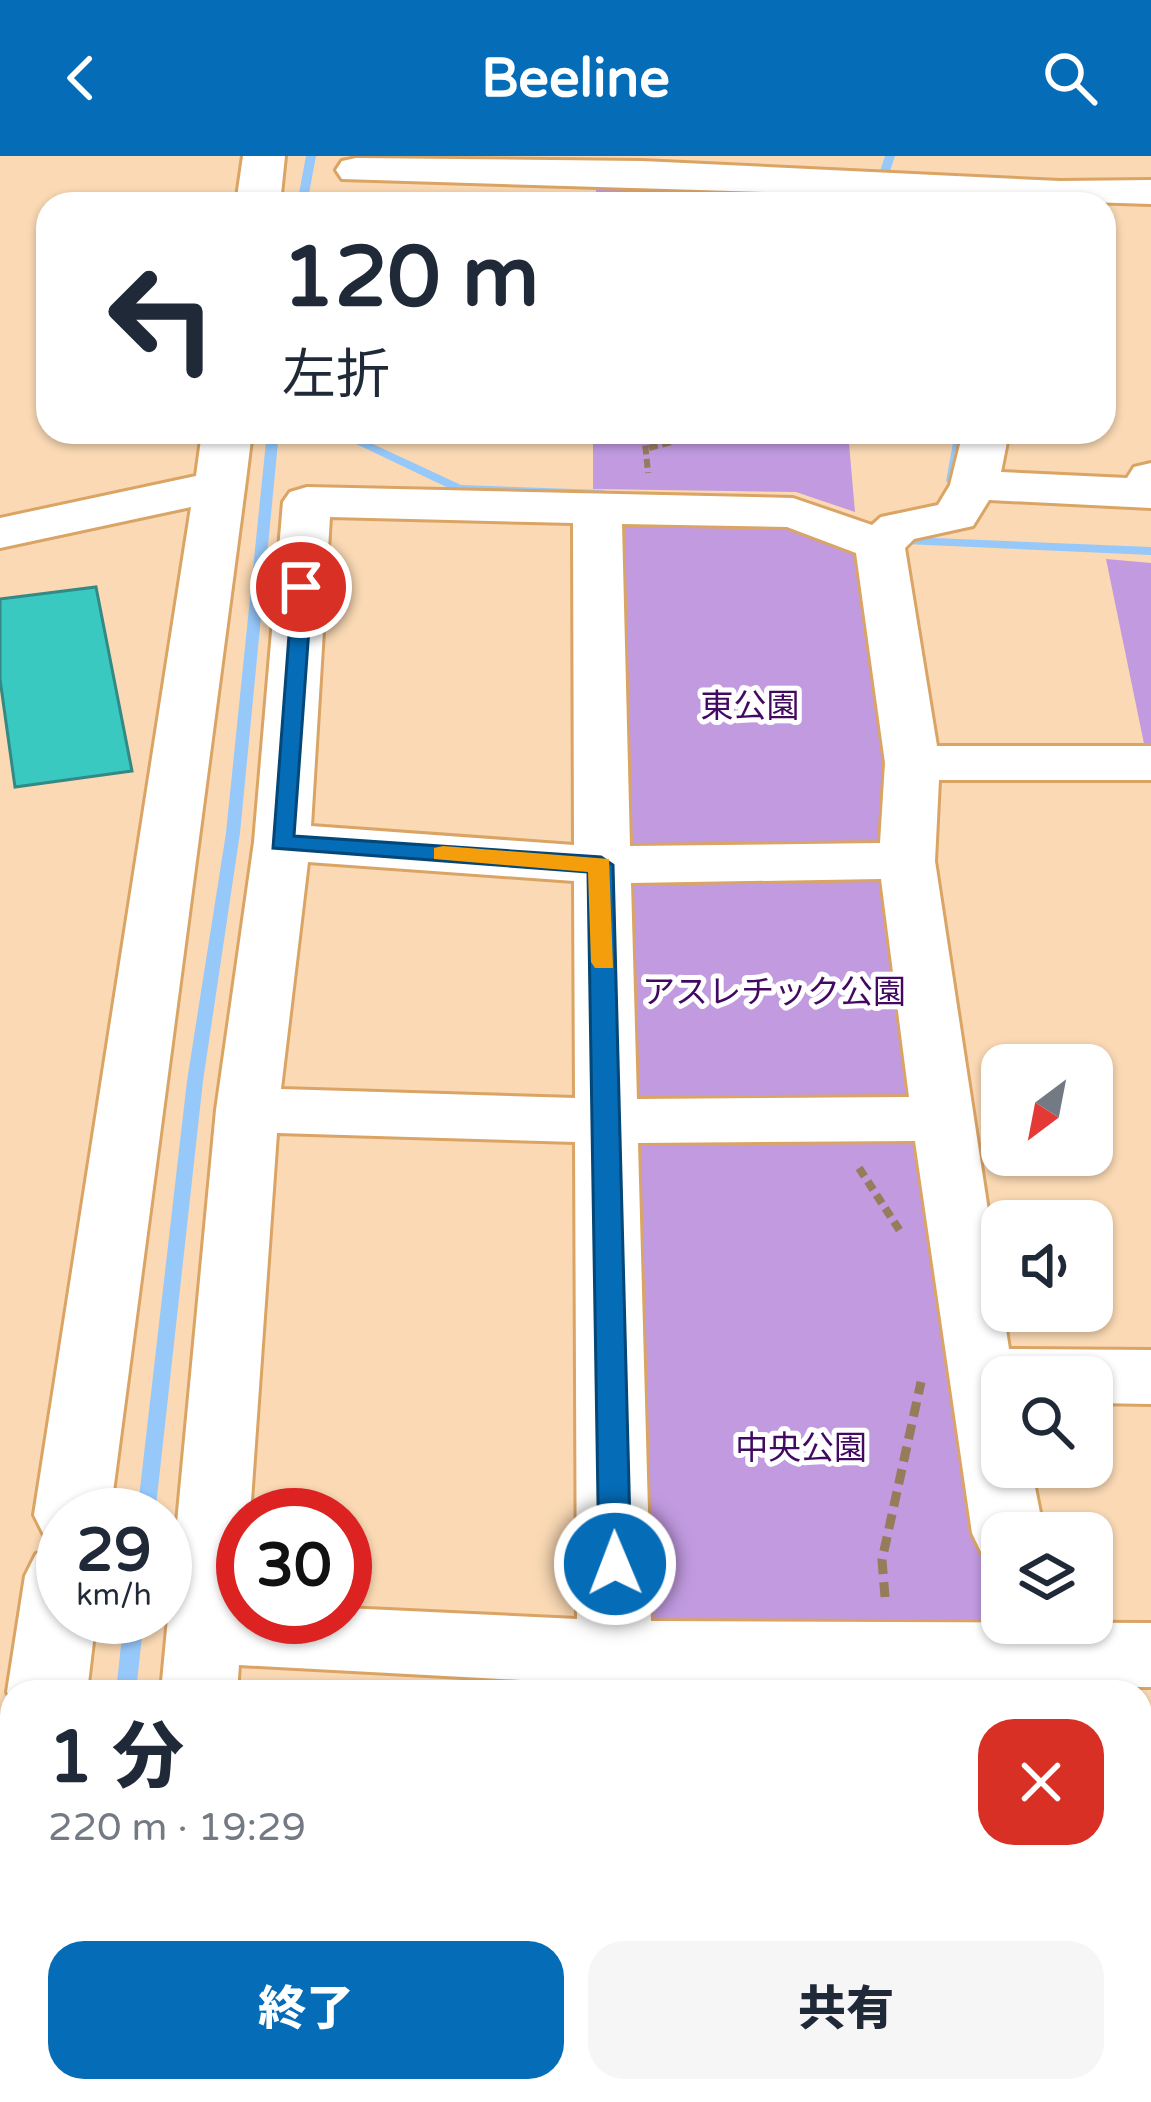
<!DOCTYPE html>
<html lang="ja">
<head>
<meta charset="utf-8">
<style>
  :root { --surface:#fff; --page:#f6f6f7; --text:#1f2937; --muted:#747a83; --accent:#056cb8 }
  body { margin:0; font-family:"Varela Round","Noto Sans JP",sans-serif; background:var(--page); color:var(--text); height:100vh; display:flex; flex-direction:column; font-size:45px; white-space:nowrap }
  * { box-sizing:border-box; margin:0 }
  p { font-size:39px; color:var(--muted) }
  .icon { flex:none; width:66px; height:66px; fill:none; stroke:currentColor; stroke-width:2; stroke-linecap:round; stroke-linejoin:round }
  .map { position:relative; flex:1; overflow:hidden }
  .drawer { position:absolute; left:0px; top:1524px; width:1152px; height:423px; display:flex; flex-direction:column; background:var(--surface); border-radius:36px 36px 0 0; box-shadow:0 3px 9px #0004 }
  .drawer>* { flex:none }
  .top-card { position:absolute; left:36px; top:36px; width:1080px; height:252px; border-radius:36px; box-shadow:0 3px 9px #0004; background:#fff; color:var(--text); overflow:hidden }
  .needle { width:78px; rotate:212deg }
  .tools { position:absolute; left:981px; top:888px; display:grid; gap:24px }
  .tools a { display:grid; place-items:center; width:132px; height:132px; border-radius:24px; background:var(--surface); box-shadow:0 3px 9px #0004; font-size:60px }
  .speed { position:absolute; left:36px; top:1332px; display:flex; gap:24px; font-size:60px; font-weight:700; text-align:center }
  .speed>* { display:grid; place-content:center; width:156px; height:156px; border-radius:50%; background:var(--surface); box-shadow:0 3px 9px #0004; line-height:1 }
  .speed small { font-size:30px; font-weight:400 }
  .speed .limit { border:18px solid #d22; background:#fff; color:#111 }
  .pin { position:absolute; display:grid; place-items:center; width:102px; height:102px; color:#fff; margin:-51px; border:6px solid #fff; border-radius:50%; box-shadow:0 3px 12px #0007 }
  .me { position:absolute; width:132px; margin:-66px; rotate:359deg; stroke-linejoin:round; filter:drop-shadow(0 0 9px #0008) }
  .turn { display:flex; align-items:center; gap:42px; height:252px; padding:0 48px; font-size:54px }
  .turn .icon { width:156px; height:156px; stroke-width:2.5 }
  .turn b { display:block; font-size:84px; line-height:102px }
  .round { display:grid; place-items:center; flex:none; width:126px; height:126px; border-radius:36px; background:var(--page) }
  .overview { display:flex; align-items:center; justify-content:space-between; height:204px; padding:0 48px }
  h1 { font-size:72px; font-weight:800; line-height:90px }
  .button { display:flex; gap:24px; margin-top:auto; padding:24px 48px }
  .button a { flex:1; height:138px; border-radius:36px; background:var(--accent); color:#fff; font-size:48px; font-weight:800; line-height:138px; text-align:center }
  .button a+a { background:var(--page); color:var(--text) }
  header { display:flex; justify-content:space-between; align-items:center; height:156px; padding:0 48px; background:var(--accent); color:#fff; font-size:54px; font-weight:800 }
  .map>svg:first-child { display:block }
  .green { fill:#c19ae0 }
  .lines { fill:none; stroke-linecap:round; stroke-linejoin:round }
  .stream { fill:#96c8fa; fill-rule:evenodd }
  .building { fill:#3ac9c1; stroke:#338984; stroke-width:3 }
  .street-casing { stroke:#daa465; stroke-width:6 }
  .secondary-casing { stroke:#daa465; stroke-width:6 }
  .path-far2 { stroke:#977c5c; stroke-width:6; stroke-dasharray:9 4.5; stroke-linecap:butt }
  .path-far1 { stroke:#977c5c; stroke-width:8; stroke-dasharray:10 6; stroke-linecap:butt }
  .path { stroke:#977c5c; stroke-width:9; stroke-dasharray:15 8; stroke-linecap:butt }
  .street { fill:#fff; fill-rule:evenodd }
  .secondary { fill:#fff; fill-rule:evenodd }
  .route { fill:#056cb8; stroke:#034678; stroke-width:3 }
  .slow { fill:#f59e0b }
  .labels { text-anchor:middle; stroke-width:10; stroke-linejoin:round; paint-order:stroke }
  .park-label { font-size:33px; fill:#430962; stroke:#fff }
</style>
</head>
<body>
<header><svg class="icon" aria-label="back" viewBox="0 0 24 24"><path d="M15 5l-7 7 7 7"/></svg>Beeline<svg class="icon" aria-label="search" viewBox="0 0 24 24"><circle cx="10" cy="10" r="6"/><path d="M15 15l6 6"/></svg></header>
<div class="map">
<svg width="1151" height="1946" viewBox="0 0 1151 1946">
  <rect width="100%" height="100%" fill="#fad9b4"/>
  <path class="green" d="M 596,24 L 825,35 L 826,48 L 596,48 Z
    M 593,276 L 848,276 L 855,356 L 796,336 L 593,333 Z
    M 597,354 L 793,357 L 880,389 L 1002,1377 L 1002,1467 L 1030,1497 L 1033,1536 L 615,1536 Z
    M 1106,403 L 1151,407 L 1151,607 L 1148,607 Z
    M 606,1935 L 1067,1935 L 1067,1946 L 606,1946 Z"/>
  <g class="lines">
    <path class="stream" d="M 306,0 L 316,0 L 307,48 L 297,48 Z
      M 885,0 L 895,0 L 888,21 L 883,24 L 878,21 Z
      M 267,276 L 279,276 L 240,677 L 203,925 L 155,1359 L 137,1359 L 187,925 L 226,677 Z
      M 331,276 L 347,276 L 461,329 L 603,334 L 609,338 L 603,342 L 459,337 Z
      M 955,276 L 967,276 L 958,325 L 952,329 L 946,325 Z
      M 910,381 L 1151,391 L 1151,399 L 905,388 L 904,385 Z
      M 124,1461 L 144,1461 L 136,1536 L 116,1536 Z
      M 69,1935 L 91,1935 L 90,1946 L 68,1946 Z"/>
  </g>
  <path class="building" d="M 96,431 L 132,615 L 15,631 L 0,523 L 0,443 Z"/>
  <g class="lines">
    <defs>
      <path id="street" d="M 356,2 L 642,5 L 1060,25 L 1151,24 L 1151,48 L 342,23 L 336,14 L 342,5 Z
        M 963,276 L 1009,276 L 1001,316 L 1127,322 L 1134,311 L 1151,307 L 1151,352 L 989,344 L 973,370 L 914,383 L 905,392 L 937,590 L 1151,590 L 1151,624 L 939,624 L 935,705 L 1009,1193 L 1151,1194 L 1151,1248 L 1092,1247 L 1092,1221 L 1002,1221 L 1002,1311 L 1031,1311 L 1044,1377 L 1002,1377 L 1002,1404 L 982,1398 L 972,1377 L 915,985 L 638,987 L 651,1465 L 1151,1467 L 1151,1531 L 653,1529 L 653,1536 L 577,1536 L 577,1527 L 239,1509 L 237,1536 L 161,1536 L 216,954 L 254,686 L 283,346 L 290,336 L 307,331 L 793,342 L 872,369 L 881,361 L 938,349 L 950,329 ZM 330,361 L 573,367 L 574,689 L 311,670 ZM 622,368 L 787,371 L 856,397 L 885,607 L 880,687 L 630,690 ZM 308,706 L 574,725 L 575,942 L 281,933 ZM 881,723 L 909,941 L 637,943 L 631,727 ZM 277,977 L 575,986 L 577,1463 L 345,1452 L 345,1461 L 243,1461 L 243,1359 L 250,1359 Z
        M 99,1935 L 185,1935 L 184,1946 L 98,1946 Z
        M 563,1935 L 649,1935 L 649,1946 L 563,1946 Z
        M 1024,1935 L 1110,1935 L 1111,1946 L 1025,1946 Z"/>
      <path id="secondary" d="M 243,0 L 285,0 L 280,48 L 236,48 Z
        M 202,276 L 252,276 L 245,332 L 110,1359 L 63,1359 L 63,1386 L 45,1381 L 34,1359 L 191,351 L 0,392 L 0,362 L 196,320 Z
        M 63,1388 L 63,1461 L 96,1461 L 87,1536 L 12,1536 L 12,1546 L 7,1536 L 25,1420 L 36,1398 Z
        M 12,1639 L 12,1728 L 0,1732 L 0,1643 Z"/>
    </defs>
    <use href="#street" class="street-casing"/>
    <use href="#secondary" class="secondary-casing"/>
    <path class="path-far2" d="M 644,276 L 648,317
      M 649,292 L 710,276"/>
    <path class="path-far1" d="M 859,1012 L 900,1075"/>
    <path class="path" d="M 885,1441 L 882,1404 L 921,1226
      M 940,1946 L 944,1935"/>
    <use href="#street" class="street"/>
    <use href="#secondary" class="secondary"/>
  </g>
  <path class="route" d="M 293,426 L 312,431 L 294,680 L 601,701 L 613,709 L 631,1408 L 615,1421 L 599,1408 L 588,716 L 273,692 Z"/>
  <path class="slow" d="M 443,690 L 609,703 L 613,812 L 595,812 L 591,806 L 588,716 L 434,703 L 434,692 Z"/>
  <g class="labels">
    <g class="park-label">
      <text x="750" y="561">東公園</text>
      <text x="774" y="847">アスレチック公園</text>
      <text x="801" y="1303">中央公園</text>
    </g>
  </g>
</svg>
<div class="tools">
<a><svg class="needle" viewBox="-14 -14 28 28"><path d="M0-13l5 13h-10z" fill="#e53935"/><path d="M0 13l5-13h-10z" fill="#747a83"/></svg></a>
<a><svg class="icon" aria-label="sound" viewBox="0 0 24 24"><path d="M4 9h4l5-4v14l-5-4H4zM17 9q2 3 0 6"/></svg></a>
<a><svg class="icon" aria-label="search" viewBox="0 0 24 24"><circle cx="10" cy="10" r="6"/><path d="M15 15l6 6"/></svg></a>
<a><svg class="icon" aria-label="layers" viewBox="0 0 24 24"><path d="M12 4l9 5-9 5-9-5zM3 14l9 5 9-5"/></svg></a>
</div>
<div class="speed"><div>29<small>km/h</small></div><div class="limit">30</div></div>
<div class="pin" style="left:301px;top:431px;background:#d93025"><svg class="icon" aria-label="arrive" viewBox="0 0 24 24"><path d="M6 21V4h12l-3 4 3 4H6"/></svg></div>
<svg class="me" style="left:615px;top:1408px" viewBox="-20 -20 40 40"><circle r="17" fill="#056cb8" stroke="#fff" stroke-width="3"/><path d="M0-11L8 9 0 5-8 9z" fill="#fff"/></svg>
<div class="top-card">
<div class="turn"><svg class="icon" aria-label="left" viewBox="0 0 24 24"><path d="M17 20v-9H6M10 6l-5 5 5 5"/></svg><div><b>120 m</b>左折</div></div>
</div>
<section class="drawer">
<div class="overview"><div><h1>1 分</h1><p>220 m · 19:29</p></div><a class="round" style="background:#d93025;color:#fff"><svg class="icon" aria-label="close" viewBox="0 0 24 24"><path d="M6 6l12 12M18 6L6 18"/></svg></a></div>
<div class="button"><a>終了</a><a>共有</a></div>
</section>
</div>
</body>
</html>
